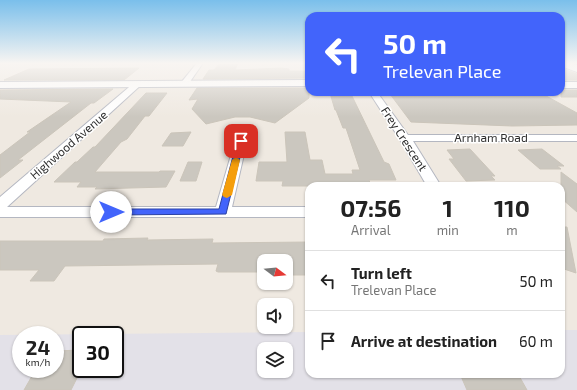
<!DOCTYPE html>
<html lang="en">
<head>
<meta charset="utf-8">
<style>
  :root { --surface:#fff; --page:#f2f2f2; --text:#222; --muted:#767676; --line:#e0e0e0 }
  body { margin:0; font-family:"Exo 2",sans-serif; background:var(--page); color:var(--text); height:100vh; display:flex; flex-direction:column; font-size:15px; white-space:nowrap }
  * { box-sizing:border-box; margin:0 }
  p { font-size:13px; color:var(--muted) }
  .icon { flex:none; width:22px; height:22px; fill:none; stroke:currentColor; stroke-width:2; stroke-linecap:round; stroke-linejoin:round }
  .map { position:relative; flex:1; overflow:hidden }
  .drawer { position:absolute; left:305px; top:182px; width:260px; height:196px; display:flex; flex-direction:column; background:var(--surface); border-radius:12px; box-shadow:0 1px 3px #0004 }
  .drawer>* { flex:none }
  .top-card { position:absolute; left:305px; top:12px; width:260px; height:84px; border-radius:12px; box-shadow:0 1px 3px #0004; background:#4264fb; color:#fff; overflow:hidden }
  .needle { width:26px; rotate:106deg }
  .fabs { position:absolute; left:257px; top:254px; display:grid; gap:8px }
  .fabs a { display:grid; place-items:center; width:36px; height:36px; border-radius:8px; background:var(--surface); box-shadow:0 1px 3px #0004; font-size:20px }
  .speed { position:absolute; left:12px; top:326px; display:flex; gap:8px; font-size:20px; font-weight:700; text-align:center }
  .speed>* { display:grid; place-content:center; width:52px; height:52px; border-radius:50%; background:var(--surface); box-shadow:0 1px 3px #0004; line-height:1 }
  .speed small { font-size:10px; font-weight:400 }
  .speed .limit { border:2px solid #111; border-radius:6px; background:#fff; color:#111 }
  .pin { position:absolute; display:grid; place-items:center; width:34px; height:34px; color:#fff; margin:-17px; border-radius:8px; box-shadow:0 2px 6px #0006 }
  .me { position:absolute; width:44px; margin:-22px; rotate:90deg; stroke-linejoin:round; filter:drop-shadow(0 0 3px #0008) }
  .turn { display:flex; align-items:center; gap:14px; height:84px; padding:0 12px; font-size:18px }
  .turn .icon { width:52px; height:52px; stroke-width:2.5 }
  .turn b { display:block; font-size:28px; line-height:34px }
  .eta { display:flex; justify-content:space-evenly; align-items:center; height:68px; text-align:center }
  .eta b { font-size:24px; font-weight:700; line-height:28px }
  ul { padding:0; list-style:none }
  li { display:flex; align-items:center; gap:12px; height:60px; padding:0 12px; border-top:1px solid var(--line) }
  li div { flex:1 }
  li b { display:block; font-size:15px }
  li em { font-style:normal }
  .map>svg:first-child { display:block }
  .industrial { fill:#e3e1e8; fill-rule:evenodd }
  .building { fill:#cbc7bf; stroke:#cbc5ba }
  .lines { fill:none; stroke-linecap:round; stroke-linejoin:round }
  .minor-casing { stroke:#b4b7c1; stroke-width:2 }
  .secondary-casing { stroke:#b4b7c1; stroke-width:2 }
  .minor { fill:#fff; fill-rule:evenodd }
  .secondary { fill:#fff; fill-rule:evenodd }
  .route { fill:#4264fb; stroke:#2b41a3 }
  .slow { fill:#f59e0b }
  .labels { text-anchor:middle; stroke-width:3; stroke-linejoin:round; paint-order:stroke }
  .far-street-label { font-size:12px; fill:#2e2e2e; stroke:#fff }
</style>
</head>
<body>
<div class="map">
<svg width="577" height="390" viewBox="0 0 577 390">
  <rect width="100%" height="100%" fill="#efe9e1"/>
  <path class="industrial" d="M 561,330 L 577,330 L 577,390 L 0,390 L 0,335 L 309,332 L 309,374 L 561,374 ZM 21,335 L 55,335 L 55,369 L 21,369 ZM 81,335 L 115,335 L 115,369 L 81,369 ZM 264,349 L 286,349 L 286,371 L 264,371 Z"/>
  <path class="building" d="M 220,63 L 238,63 L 235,70 L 281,68 L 289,69 L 289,71 L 309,71 L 309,78 L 203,79 L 209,70 L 214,70 Z
    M 139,68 L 124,80 L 4,80 L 29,69 Z
    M 561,68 L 577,74 L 577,80 L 561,80 Z
    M 197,88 L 309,88 L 309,98 L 275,123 L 250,117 L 235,117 L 206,124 L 192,109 L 198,99 L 189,100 Z
    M 113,89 L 94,103 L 91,103 L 18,160 L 23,160 L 0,178 L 0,155 L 30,132 L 27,132 L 71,102 L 0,99 L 0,90 Z
    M 561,90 L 577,90 L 577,97 L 561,97 Z
    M 436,92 L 539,92 L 577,113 L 577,125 L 512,126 L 411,122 L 390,94 Z
    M 146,93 L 167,93 L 149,116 L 145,116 L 127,139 L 121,142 L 95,172 L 159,172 L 160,171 L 175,171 L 166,187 L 95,189 L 97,187 L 77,187 L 81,182 L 54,182 L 75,162 L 77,162 L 93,147 L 95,147 Z
    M 330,93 L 351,94 L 384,162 L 389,164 L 396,180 L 369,180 L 371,186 L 282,186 L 283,181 L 256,181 L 259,162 L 287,162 L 285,132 L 305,132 L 310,160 L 322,160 L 325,174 L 353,174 L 352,170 L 360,170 L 346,128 L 343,128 L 336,110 L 335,110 Z
    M 191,132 L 183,146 L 162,146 L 171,133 Z
    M 470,149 L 495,176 L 491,176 L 495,180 L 466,181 L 449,159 L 454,159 L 447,150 Z
    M 542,149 L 564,166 L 557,166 L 561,169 L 540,169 L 518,150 Z
    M 188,162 L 202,162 L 196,181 L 180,181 Z
    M 561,172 L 577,184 L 577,212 L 561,198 Z
    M 561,227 L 567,227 L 576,273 L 561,268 Z
    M 148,238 L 147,240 L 213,239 L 212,243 L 309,242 L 309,275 L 287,275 L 287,261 L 264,261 L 264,272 L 218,272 L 216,271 L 218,264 L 65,266 L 54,281 L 30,281 L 39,270 L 0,270 L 0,241 L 103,241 L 104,239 Z
    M 81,350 L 81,370 L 71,390 L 24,390 L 36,369 L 55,369 L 55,351 Z
    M 460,374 L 518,374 L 527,390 L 467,390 Z"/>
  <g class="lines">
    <defs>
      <path id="minor" d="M 197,63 L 203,63 L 187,86 L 181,86 L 180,84 Z
        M 135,82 L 141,82 L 142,84 L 7,207 L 216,207 L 235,141 L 237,139 L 245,139 L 247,141 L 232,207 L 309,207 L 309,217 L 0,217 L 0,197 Z
        M 369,92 L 377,92 L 408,135 L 577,135 L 577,141 L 413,141 L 441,186 L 427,186 L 399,138 Z"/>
      <path id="secondary" d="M 561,63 L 570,63 L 577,65 L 577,72 L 561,66 Z
        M 309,80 L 309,86 L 0,88 L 0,82 Z
        M 561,82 L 577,82 L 577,88 L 561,88 Z"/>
    </defs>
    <use href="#minor" class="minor-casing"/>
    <use href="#secondary" class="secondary-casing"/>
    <use href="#minor" class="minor"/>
    <use href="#secondary" class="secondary"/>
  </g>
  <linearGradient id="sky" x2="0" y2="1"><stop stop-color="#7abfeb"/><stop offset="0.54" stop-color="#f8f5f2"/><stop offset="1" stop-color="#f8f5f2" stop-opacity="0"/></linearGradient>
  <rect width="577" height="117" fill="url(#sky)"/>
  <path class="route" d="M 241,139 L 244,141 L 226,214 L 111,215 L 106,212 L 111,209 L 219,209 L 237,141 Z"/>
  <path class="slow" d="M 236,157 L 240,160 L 232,195 L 227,198 L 224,197 L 222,195 L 232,160 Z"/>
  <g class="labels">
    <g class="far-street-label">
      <text x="491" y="142">Arnham Road</text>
      <text transform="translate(404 139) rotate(57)" y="4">Frey Crescent</text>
      <text transform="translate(69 145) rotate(-41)" y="4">Highwood Avenue</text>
    </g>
  </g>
</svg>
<div class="fabs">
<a><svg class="needle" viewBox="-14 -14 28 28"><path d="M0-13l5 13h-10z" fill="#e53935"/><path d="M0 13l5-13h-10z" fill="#767676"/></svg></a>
<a><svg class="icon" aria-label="sound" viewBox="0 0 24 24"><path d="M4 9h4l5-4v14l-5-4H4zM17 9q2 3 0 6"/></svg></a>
<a><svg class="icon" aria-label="layers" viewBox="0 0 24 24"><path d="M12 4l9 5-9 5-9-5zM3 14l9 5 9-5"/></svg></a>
</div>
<div class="speed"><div>24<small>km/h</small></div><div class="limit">30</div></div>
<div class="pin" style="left:241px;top:141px;background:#d93025"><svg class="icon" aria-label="arrive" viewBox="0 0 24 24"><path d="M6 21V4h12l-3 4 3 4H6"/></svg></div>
<svg class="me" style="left:111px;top:212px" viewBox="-20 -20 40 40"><circle r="19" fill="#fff"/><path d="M0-13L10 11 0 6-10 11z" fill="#4264fb"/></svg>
<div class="top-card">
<div class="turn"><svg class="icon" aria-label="left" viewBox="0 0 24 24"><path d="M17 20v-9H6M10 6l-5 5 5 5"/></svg><div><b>50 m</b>Trelevan Place</div></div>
</div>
<section class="drawer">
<div class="eta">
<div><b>07:56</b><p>Arrival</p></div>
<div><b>1</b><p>min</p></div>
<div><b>110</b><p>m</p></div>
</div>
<ul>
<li><svg class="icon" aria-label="left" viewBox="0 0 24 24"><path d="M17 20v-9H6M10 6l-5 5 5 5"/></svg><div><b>Turn left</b><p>Trelevan Place</p></div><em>50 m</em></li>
<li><svg class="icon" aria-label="arrive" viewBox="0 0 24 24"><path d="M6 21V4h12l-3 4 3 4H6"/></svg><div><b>Arrive at destination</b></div><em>60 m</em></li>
</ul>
</section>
</div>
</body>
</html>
